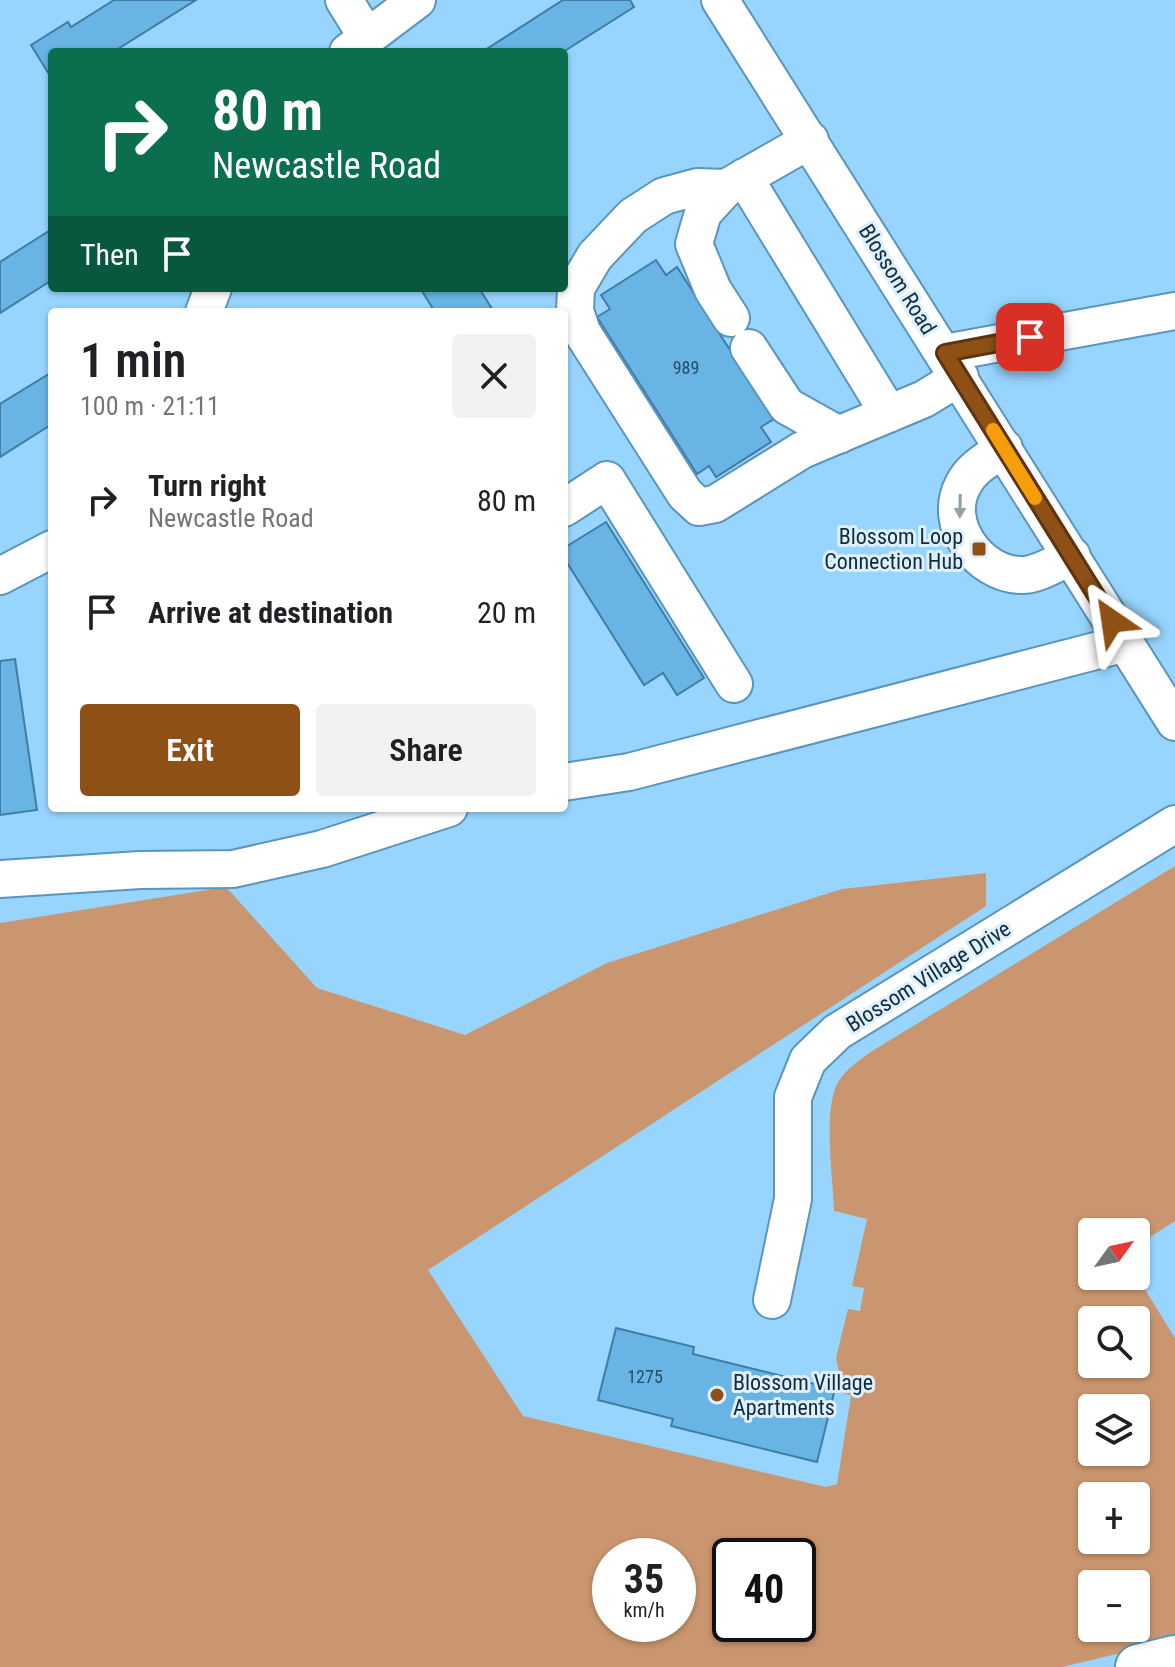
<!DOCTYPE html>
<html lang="en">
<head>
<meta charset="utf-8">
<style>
  :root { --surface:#fff; --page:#f2f2f2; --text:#202124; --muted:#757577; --accent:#8f5016 }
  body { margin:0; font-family:"Roboto Condensed",sans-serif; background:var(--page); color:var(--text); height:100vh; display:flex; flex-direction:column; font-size:30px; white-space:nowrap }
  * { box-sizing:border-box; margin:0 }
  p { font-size:26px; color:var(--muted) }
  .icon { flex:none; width:44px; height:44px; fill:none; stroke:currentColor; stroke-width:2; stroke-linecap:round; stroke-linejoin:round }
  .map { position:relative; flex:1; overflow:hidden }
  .panel { position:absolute; left:48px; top:308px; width:520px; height:504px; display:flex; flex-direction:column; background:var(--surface); border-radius:8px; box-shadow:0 2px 6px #0004 }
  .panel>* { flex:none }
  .hud { position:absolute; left:48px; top:48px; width:520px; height:244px; border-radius:8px; box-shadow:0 2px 6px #0004; background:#0b6e4f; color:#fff; overflow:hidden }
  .needle { width:52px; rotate:57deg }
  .tools { position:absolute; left:1078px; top:1218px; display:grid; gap:16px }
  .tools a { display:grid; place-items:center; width:72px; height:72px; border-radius:8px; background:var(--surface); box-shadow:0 2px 6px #0004; font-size:40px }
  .speed { position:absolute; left:592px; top:1538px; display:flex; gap:16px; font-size:40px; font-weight:700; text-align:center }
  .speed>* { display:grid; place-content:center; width:104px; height:104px; border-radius:50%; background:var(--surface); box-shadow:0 2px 6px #0004; line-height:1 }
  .speed small { font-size:20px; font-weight:400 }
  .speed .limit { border:4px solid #111; border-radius:12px; background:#fff; color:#111 }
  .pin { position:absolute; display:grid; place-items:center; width:68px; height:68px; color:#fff; margin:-34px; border-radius:16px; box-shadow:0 4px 12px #0006 }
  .me { position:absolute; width:88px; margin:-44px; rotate:328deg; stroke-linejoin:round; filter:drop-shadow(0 0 6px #0008) }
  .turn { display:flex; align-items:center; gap:28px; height:168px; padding:0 32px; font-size:36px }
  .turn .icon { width:104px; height:104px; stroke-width:2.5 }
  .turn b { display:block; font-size:56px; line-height:68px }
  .then { display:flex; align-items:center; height:76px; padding:0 32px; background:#0003; gap:16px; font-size:30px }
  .round { display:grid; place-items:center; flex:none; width:84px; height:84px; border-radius:8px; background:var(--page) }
  .head { display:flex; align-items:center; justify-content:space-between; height:136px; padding:0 32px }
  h1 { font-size:48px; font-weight:600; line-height:60px }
  .action { display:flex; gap:16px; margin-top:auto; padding:16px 32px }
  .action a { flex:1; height:92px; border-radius:8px; background:var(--accent); color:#fff; font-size:32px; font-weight:600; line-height:92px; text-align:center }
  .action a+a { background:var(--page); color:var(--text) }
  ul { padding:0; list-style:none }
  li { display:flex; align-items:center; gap:24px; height:112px; padding:0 32px }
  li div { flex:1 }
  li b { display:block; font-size:30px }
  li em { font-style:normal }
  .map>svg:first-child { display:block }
  .green { fill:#ca966f; fill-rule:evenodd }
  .building { fill:#68b4e4; stroke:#417da3; stroke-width:2 }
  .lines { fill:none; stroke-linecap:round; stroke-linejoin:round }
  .minor-casing { stroke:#5995bc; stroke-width:40 }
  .highway-casing { stroke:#5995bc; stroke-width:48 }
  .minor { stroke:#fff; stroke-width:36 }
  .highway { stroke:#fff; stroke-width:44 }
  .oneway { fill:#94a0a7 }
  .route-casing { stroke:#5d340e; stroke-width:20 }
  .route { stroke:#8f5016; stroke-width:14 }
  .slow { stroke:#f59e0b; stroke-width:14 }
  .poi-dot { fill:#8f5016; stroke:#def0fd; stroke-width:3 }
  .labels { text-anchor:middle; stroke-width:6; stroke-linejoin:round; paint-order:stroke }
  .number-label { font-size:18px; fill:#284d65 }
  .street-label { font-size:22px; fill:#122b3b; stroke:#def0fd }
  .poi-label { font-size:22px; fill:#122b3b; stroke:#def0fd; text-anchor:end }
</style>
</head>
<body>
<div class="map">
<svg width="1175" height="1667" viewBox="0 0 1175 1667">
  <rect width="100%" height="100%" fill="#97d5fe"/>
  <path class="green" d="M 1175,866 L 1175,1221 L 1136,1246 L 1136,1232 L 1092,1232 L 1092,1276 L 1136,1275 L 1175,1338 L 1175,1640 L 1062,1667 L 0,1667 L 0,923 L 226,887 L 317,988 L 465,1035 L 607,963 L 842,889 L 986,873 L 986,906 L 428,1270 L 523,1416 L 826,1487 L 837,1484 L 851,1396 L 844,1393 L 836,1358 L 848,1309 L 860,1311 L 864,1288 L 852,1286 L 867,1219 L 834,1211 C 833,1178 823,1113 837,1084 C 844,1071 857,1062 869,1053 ZM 1092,1320 L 1136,1320 L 1136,1364 L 1092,1364 ZM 1092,1408 L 1136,1408 L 1136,1452 L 1092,1452 ZM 1092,1496 L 1136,1496 L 1136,1540 L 1092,1540 ZM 610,1556 L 678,1556 L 678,1624 L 610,1624 ZM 730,1556 L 798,1556 L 798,1624 L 730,1624 ZM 1092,1584 L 1136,1584 L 1136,1628 L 1092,1628 Z"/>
  <path class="building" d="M 114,0 L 196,0 L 113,52 L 52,52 L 52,79 L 31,45 L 68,22 L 71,27 Z
    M 563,0 L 630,0 L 634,7 L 563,52 L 482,52 Z
    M 52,229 L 52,280 L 0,313 L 0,262 Z
    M 656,260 L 666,275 L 677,267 L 774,419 L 761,427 L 771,442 L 716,477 L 709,466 L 697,474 L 597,317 L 610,309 L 601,295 Z
    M 420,288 L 479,288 L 494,312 L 435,312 Z
    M 52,372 L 52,424 L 0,457 L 0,404 Z
    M 606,522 L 704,678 L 677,695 L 663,673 L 644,685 L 564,558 L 564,548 Z
    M 15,659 L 37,810 L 0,815 L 0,661 Z
    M 616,1328 L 694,1347 L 693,1354 L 835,1389 L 817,1462 L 671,1426 L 673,1419 L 598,1400 Z"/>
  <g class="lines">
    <defs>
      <path id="minor" d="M 344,0 L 367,37
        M 720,0 L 1175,722
        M 348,52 L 417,0
        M 810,140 L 726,188 L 697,187 L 664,196 L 633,216 L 595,256 L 576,288 L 575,311 L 582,332 L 685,494 L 699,507 L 715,504 L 802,450 L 924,399 L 960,377
        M 744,177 L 889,414
        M 726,188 L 703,213 L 694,244 L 713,290 L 731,318
        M 204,312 L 213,288
        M 749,348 L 787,406 L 839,435
        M 945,353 L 1175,311
        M 1004,448 C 989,459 971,468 963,485 C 942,524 979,574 1020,575 C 1037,576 1056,563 1072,556
        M 564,508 L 607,480 L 734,684
        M 0,576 L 52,549
        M 564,782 L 629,772 L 1126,643
        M 0,879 L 140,870 L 233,869 L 322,849 L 449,808
        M 772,1300 L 793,1199 L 793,1097 L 808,1060 L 837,1032 L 1175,824"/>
      <path id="highway" d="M 1138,1667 L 1175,1658"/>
    </defs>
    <use href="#minor" class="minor-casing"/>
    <use href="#highway" class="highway-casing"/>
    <use href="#minor" class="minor"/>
    <use href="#highway" class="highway"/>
  </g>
  <defs><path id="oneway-solid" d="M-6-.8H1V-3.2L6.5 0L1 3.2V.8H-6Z" transform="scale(2)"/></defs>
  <use class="oneway" href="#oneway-solid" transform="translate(960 506) rotate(91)"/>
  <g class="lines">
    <defs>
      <path id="route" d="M 1030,337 L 945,353 L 1112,621"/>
    </defs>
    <use href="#route" class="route-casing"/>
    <use href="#route" class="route"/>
    <path class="slow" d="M 993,430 L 1035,498"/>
  </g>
  <g class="poi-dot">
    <rect x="971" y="541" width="16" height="16" rx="4"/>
    <circle cx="717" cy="1395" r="8"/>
  </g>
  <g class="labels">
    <g class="number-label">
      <text x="686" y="374">989</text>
      <text x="645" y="1383">1275</text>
    </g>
    <g class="street-label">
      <text transform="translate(898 279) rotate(58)" y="8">Blossom Road</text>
      <text transform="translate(928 976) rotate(-32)" y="8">Blossom Village Drive</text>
    </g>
    <g class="poi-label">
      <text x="963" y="544">Blossom Loop<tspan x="963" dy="25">Connection Hub</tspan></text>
      <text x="733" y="1390" text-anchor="start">Blossom Village<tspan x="733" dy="25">Apartments</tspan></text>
    </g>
  </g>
</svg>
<div class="tools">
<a><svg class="needle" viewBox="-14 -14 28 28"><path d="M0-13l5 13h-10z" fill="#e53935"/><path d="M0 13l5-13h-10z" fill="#757577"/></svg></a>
<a><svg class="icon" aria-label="search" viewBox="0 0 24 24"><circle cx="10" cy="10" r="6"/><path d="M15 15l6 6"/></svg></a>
<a><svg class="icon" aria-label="layers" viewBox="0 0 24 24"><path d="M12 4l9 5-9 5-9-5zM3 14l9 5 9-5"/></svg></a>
<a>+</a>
<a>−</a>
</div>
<div class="speed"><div>35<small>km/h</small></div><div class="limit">40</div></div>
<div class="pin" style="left:1030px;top:337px;background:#d93025"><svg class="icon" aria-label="arrive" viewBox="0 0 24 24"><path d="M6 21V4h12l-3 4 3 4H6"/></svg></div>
<svg class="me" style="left:1112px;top:621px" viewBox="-20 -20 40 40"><path d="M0-17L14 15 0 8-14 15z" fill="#8f5016" stroke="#fff" stroke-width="4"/></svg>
<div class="hud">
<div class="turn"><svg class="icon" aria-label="right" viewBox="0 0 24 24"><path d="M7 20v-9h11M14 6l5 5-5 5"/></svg><div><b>80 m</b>Newcastle Road</div></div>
<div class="then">Then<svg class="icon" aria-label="arrive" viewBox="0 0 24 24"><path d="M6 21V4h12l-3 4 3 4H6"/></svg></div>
</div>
<section class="panel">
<div class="head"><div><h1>1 min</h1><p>100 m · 21:11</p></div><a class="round"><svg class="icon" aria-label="close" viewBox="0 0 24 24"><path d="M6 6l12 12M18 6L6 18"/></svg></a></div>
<ul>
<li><svg class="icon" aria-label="right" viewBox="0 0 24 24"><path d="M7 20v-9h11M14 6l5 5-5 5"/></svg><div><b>Turn right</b><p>Newcastle Road</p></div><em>80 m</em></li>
<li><svg class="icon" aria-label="arrive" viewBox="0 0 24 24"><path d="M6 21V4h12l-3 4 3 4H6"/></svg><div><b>Arrive at destination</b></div><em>20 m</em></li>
</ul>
<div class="action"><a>Exit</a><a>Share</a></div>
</section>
</div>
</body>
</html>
